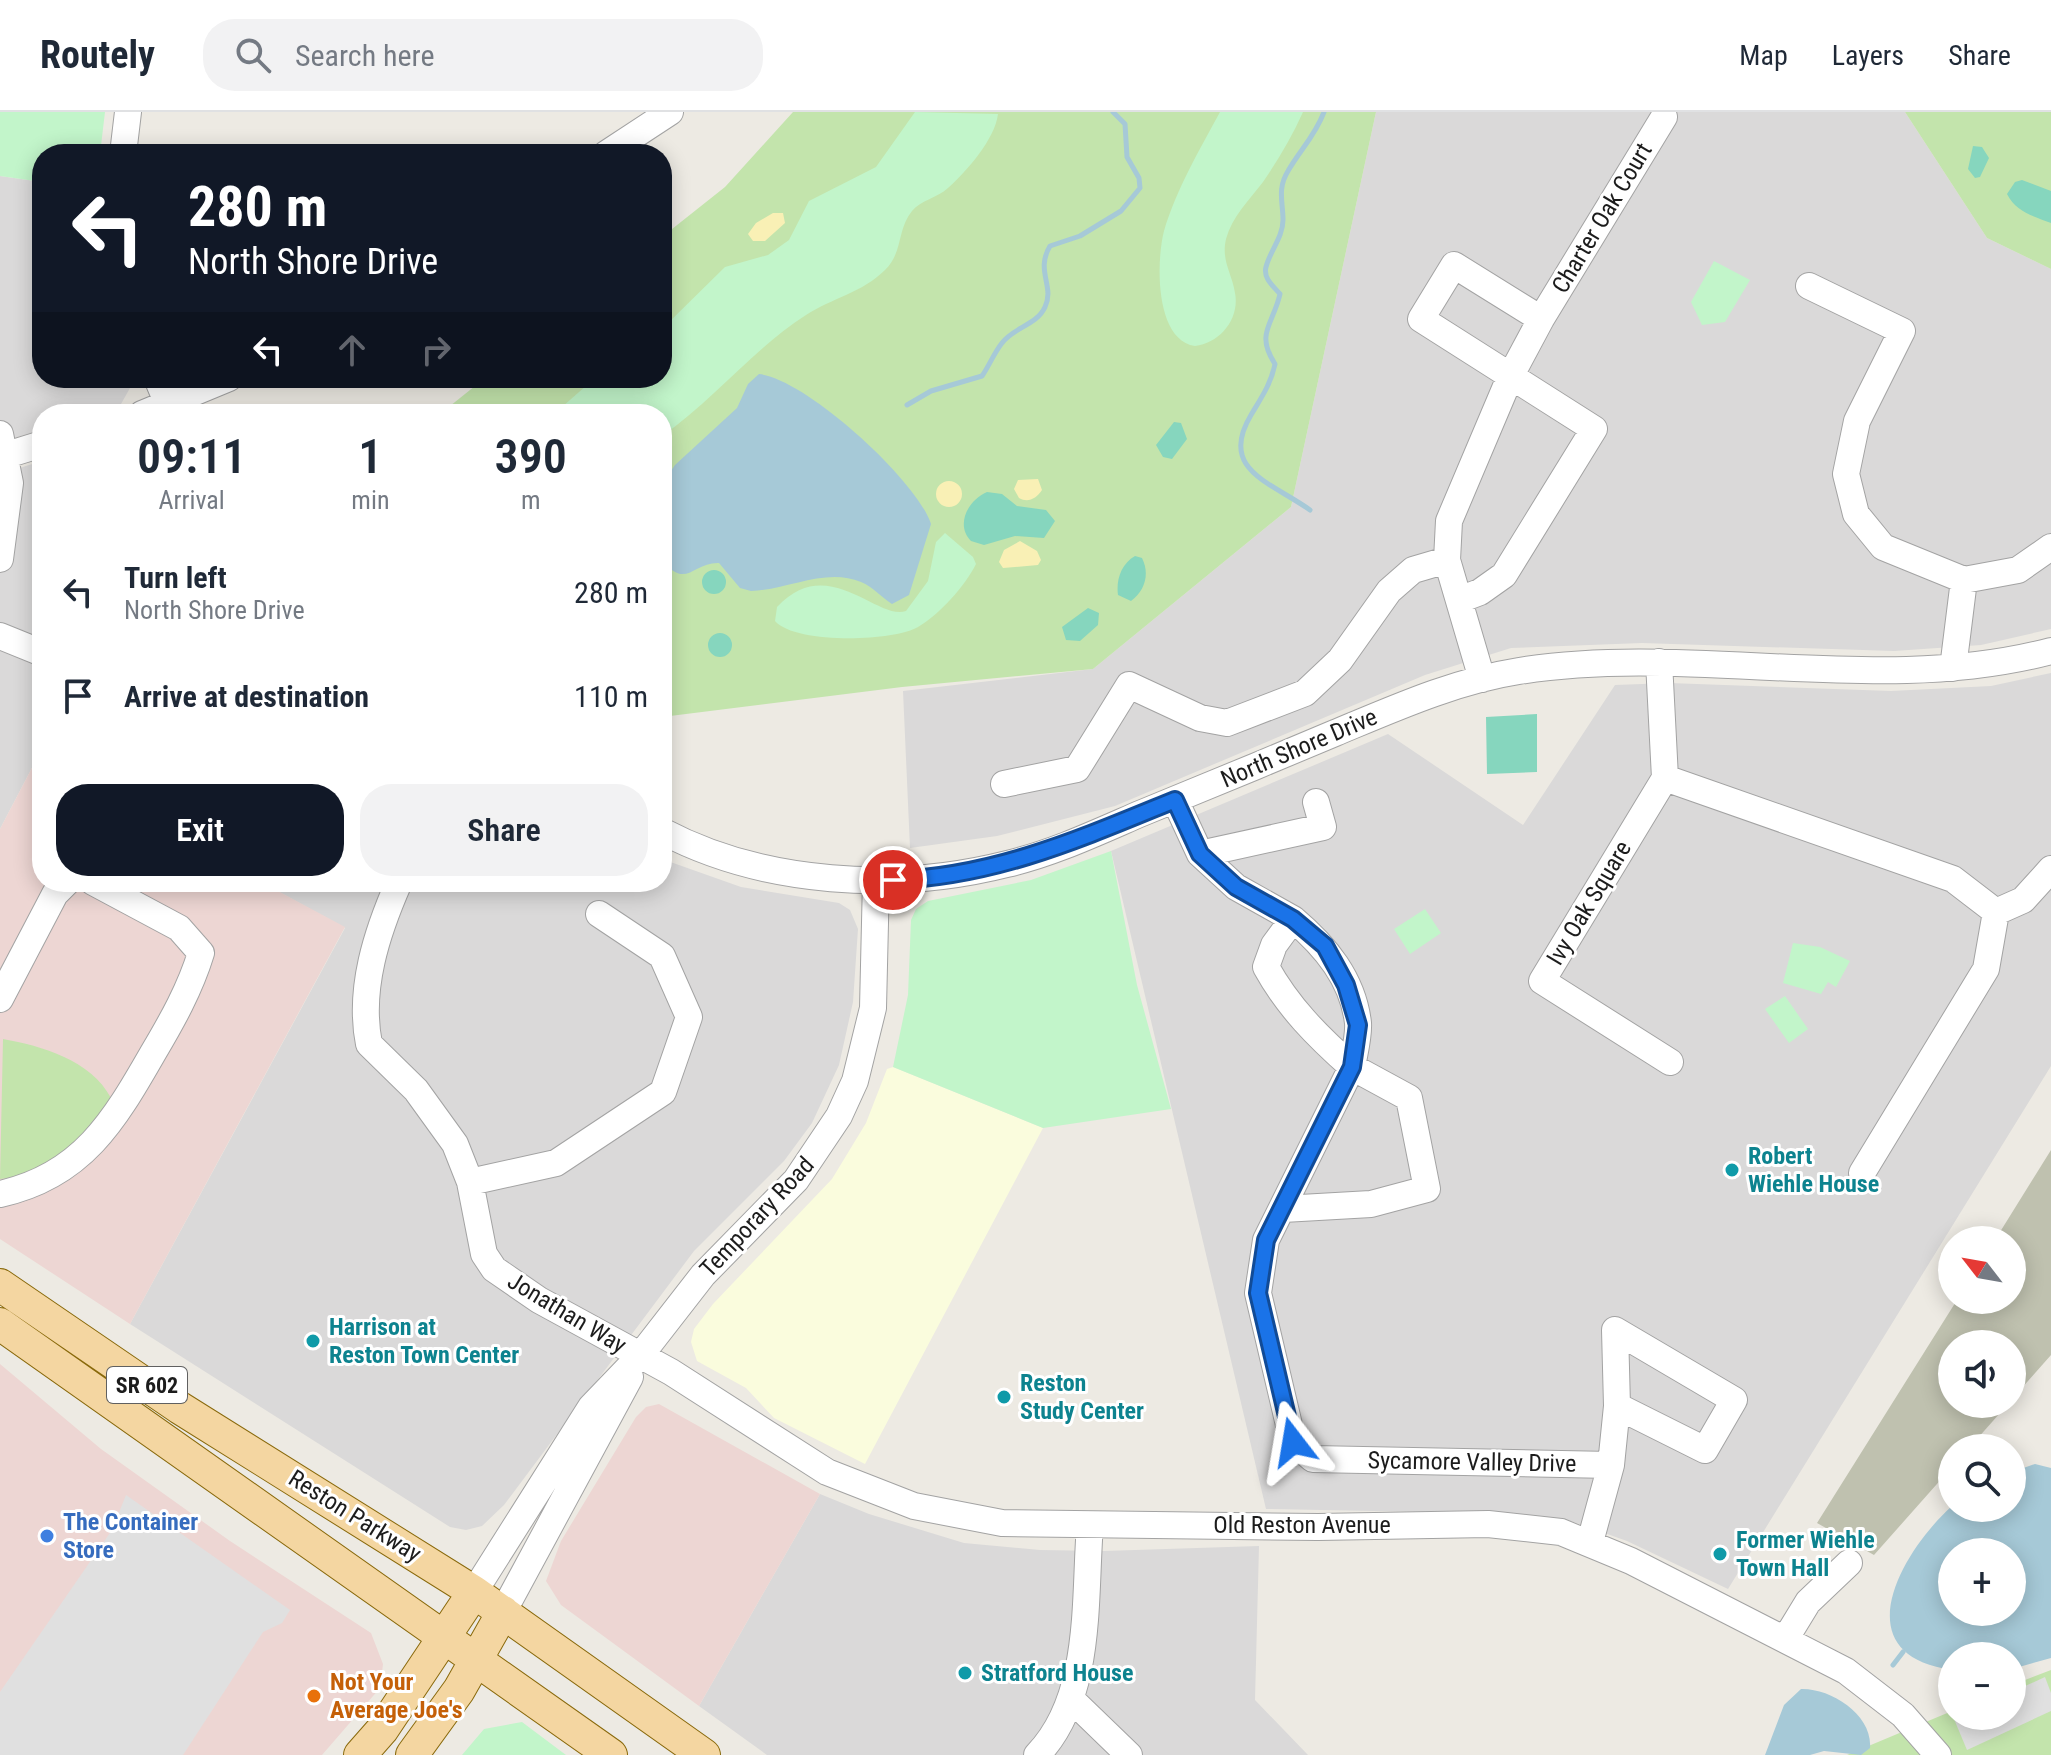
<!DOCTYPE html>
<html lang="en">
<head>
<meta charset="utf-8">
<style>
  :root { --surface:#fff; --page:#f2f2f3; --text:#1f2937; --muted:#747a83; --line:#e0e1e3; --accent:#111827 }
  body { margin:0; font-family:"Roboto Condensed",sans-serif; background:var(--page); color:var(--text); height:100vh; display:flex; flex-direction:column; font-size:30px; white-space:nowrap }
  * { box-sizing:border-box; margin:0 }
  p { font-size:26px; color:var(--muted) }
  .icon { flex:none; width:44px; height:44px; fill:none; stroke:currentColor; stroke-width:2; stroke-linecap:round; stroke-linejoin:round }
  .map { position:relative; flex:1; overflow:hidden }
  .details { position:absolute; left:32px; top:292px; width:640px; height:488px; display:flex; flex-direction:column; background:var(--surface); border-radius:32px; box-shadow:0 4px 20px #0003 }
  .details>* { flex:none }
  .banner { position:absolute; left:32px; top:32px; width:640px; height:244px; border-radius:32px; box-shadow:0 4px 20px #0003; background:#111827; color:#fff; overflow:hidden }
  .needle { width:52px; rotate:301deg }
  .controls { position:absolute; left:1938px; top:1114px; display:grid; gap:16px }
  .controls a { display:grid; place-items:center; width:88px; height:88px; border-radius:50%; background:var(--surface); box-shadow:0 4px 20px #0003; font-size:40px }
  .pin { position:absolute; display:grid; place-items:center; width:68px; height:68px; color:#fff; margin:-34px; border:4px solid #fff; border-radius:50%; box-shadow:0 2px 8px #0007 }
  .me { position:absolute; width:88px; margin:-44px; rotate:346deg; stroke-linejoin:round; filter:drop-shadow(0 0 6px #0008) }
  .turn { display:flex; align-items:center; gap:28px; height:168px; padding:0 24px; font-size:36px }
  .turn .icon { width:104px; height:104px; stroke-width:2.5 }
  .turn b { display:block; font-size:56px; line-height:68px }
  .lanes { display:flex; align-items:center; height:76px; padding:0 24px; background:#0003; justify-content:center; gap:40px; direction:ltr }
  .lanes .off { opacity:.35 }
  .eta { display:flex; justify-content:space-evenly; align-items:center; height:136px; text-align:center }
  .eta b { font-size:48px; font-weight:600; line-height:56px }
  .cta { display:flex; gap:16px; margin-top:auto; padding:16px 24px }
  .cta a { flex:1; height:92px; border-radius:32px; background:var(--accent); color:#fff; font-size:32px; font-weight:600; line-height:92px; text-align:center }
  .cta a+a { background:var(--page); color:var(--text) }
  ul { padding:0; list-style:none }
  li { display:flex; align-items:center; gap:24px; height:104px; padding:0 24px }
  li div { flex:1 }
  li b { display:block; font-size:30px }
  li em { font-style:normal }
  header { display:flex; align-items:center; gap:48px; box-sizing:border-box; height:112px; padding:0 40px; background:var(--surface); border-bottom:2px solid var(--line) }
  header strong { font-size:38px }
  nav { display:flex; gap:44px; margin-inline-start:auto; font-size:28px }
  .search { width:560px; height:72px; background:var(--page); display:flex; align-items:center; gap:20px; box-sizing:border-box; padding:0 28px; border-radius:32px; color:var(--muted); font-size:30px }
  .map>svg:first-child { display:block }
  .residential { fill:#dad9d9 }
  .commercial { fill:#edd6d3 }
  .education { fill:#fafcdd }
  .construction { fill:#bfc1af }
  .grass { fill:#c3e4ac }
  .sand { fill:#f9f0b5 }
  .park { fill:#c2f5ca }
  .pitch { fill:#86d6be }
  .parking { fill:#e0e0e0 }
  .water { fill:#a6c9d7; fill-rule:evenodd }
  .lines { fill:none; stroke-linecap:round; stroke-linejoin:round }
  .stream { stroke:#a6c9d7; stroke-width:5 }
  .minor-casing { stroke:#a3a3a3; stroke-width:28 }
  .major-casing { stroke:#89690b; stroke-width:34 }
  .minor { stroke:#fff; stroke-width:26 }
  .major { stroke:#f4d6a1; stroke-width:32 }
  .route-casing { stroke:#114b97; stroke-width:20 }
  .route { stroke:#1a73e8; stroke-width:14 }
  .culture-dot { fill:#0f9aa8; stroke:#fff; stroke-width:3 }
  .shop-dot { fill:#3f7fe0; stroke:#fff; stroke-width:3 }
  .food-dot { fill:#e8710a; stroke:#fff; stroke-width:3 }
  .labels { text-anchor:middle; stroke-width:6; stroke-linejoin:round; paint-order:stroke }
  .shield { fill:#fff; stroke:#606060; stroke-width:2 }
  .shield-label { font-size:22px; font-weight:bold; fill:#1c1c1c }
  .street-label { font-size:24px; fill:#1c1c1c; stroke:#fff }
  .culture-label { font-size:24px; font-weight:bold; fill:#0d838f; stroke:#fff; text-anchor:start }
  .shop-label { font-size:24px; font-weight:bold; fill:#366cbe; stroke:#fff; text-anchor:start }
  .food-label { font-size:24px; font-weight:bold; fill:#c56008; stroke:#fff; text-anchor:start }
</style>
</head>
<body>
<header>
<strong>Routely</strong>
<div class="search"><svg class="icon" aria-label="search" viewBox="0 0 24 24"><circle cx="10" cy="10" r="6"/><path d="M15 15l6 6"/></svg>Search here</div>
<nav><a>Map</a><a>Layers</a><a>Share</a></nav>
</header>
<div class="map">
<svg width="2051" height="1643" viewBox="0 0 2051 1643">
  <rect width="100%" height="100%" fill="#edeae3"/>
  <path class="residential" d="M 1376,0 L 1905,0 L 1987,126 L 2051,157 L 2051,517 L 1981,533 L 1894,539 L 1642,531 L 1511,536 L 1425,563 L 1115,694 L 997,724 L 910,736 L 903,579 L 1093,557 L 1291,395 Z
    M 0,64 L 42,70 L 42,266 L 129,266 L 130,276 L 121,292 L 111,299 L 99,302 L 42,302 L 42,318 L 0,330 Z
    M 42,349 L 42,651 L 36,648 L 0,717 L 0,362 Z
    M 2051,561 L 2051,954 L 1728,1477 L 1627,1429 L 1565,1407 L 1477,1401 L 1266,1397 L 1111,739 L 1388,622 L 1523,713 L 1615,573 L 1669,571 L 1891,579 L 1991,574 Z
    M 662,747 L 741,775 L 839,791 L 850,798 L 858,817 L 853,890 L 839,953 L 812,1011 L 784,1049 L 694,1139 L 504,1393 L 482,1414 L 466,1418 L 450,1415 L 130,1212 L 345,816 L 261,770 L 662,770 Z
    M 820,1382 L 869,1402 L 964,1431 L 1040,1438 L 1104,1439 L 1259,1434 L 1255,1588 L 1308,1643 L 767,1643 L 699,1594 Z"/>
  <path class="commercial" d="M 36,648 L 42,651 L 42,770 L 261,770 L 345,815 L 130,1212 L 0,1127 L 0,717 Z
    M 0,1252 L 101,1337 L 230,1429 L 371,1521 L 383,1552 L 380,1576 L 322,1643 L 0,1643 Z
    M 659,1292 L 820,1382 L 699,1594 L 561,1493 L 546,1469 L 561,1429 L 636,1305 L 646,1295 Z"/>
  <path class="education" d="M 893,955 L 1043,1016 L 865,1352 L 774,1306 L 746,1276 L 697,1249 L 691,1230 L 694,1217 L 713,1192 L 832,1067 L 866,1011 L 887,957 Z"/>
  <path class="construction" d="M 2051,1038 L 2051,1243 L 2012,1287 L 2012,1232 L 1952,1232 L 1952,1292 L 2008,1292 L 1969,1336 L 1952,1336 L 1952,1355 L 1874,1443 L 1817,1411 L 1957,1188 L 2012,1188 L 2012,1128 L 1995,1128 Z"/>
  <path class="grass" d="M 793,0 L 1376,0 L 1291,395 L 1093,557 L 902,575 L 662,605 L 662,302 L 440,302 L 485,266 L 662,266 L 662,125 L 725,75 Z
    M 1905,0 L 2051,0 L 2051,157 L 1987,126 Z
    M 3,927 C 42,934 91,948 111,986 C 93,1028 45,1063 0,1067 Z
    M 2051,1558 L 2051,1643 L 1847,1643 L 1952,1599 L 1952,1604 L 2012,1604 L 2012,1573 Z"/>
  <path class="sand" d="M 773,101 L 783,101 L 785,111 L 765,129 L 753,129 L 748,122 L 756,111 Z
    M 1038,367 L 1042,378 C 1036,387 1028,391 1019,386 L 1014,377 L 1018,368 Z
    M936 382a13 13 0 1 1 26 0a13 13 0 1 1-26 0Z
    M 1020,429 L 1037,439 L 1041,448 L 1038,453 L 1003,456 L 999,450 L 1004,438 Z"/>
  <path class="park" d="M 0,0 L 105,0 L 100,42 L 42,42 L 42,70 L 0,64 Z
    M 915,0 L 998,2 C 995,27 967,59 948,76 C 937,86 921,88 912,99 C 897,117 903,141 885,158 C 862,181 832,186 806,203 C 753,237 714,288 662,324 L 662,302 L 554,302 L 595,266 L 662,266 L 662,217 L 725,155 L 768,143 L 789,128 L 809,89 L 876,55 Z
    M 1220,0 L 1303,0 C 1292,25 1278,48 1263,70 C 1249,88 1232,105 1226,127 C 1221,149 1232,161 1235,181 C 1240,207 1220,231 1195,234 C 1155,228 1156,150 1164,119 C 1176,78 1200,37 1220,0 Z
    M 1714,149 L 1750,168 L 1725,210 L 1702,213 L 1691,190 Z
    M 945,421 L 973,445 L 976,452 C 965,474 939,503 918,515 C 892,530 795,532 775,509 L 777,495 C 828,440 877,509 906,499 L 928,469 L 936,430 Z
    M 1111,739 L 1137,873 L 1171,997 L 1043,1016 L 893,955 L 908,883 L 911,808 L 916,797 L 928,789 L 1031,768 Z
    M 1425,797 L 1441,821 L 1410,842 L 1394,817 Z
    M 1793,831 L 1820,835 L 1850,849 L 1836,875 L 1828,870 L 1821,882 L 1783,871 Z
    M 1785,884 L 1808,917 L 1789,931 L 1765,897 Z
    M 522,1610 L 566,1643 L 462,1643 L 484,1617 Z"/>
  <path class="pitch" d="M 1973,34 L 1982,35 L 1989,46 L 1980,65 L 1975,66 L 1968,57 Z
    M 2022,68 L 2051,79 L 2051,111 C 2033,104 2016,100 2007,82 L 2015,70 Z
    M 1174,310 L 1181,311 L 1187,327 L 1172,347 L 1163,345 L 1156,333 Z
    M 987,380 L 1002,382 L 1017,394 L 1046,398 L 1055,409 L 1044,426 L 1015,424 L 984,433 L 971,429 C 955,413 968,388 987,380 Z
    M 1135,444 L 1142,446 C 1150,462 1145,479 1131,489 L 1118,483 C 1116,468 1121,452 1135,444 Z
    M702 470a12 12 0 1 1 24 0a12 12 0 1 1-24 0Z
    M 1088,496 L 1099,501 L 1098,513 L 1080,529 L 1066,528 L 1062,515 Z
    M708 533a12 12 0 1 1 24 0a12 12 0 1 1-24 0Z
    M 1537,602 L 1537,660 L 1487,662 L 1486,605 Z"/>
  <path class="parking" d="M 126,1383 L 290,1498 L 282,1511 L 263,1520 L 183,1643 L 0,1643 L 0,1580 L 112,1418 Z
    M 2045,1565 L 2051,1581 L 2051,1599 L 1967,1638 L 1954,1607 L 2012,1604 L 2012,1580 Z"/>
  <path class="water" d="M 759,262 C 806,267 917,368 931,412 L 909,483 L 892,492 C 881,485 873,475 861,470 C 826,455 787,478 751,479 L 740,476 L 719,451 C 693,450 685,479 662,447 L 662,372 L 675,353 L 737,296 L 748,272 Z
    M 2035,1352 L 2051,1356 L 2051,1546 L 2012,1557 L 2012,1544 L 1952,1544 L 1952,1558 C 1843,1543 1900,1441 1952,1394 L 2012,1396 L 2012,1360 ZM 1952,1440 L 2012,1440 L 2012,1500 L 1952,1500 Z
    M 1801,1577 C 1831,1576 1873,1603 1870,1636 L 1861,1643 L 1824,1639 L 1810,1643 L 1765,1643 L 1784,1593 Z"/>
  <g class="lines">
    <path class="stream" d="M 907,293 L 931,279 L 982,264 C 989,254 994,241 1002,231 C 1014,215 1037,213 1045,195 C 1055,174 1035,159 1050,134 L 1080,124 L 1121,99 L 1140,76 L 1139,66 L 1127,45 L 1125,12 L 1113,0
      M 1310,398 C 1271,370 1218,358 1251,303 C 1261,286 1271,272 1275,252 C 1255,221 1273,213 1280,182 C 1273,174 1263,166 1266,155 C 1270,139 1283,125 1283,108 C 1283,90 1277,77 1288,59 C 1300,38 1315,24 1324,0
      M 1893,1553 L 1903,1540"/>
    <defs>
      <path id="minor" d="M 123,42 L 128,0
        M 606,42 L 670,0
        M 1809,174 L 1902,219 L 1857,309 L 1846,362 L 1856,402 L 1883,435 L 1964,468 L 2018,458 L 2051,435
        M 157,266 L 172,302
        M 142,302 L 229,266
        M 0,322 L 10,371 L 0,447
        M 0,345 L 42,332
        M 1459,488 L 1480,480 L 1504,463 L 1594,317 L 1421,207 L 1454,153 L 1541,207
        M 0,524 L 42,541
        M 1659,550 L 1665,666 L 1542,869 L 1670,950
        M 1953,556 L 1964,468
        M 1482,567 L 1447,448 L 1449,409 L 1510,265 L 1541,207 L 1664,5
        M 1665,666 L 1953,767 L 1996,800
        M 1004,672 L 1077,657 L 1129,573 L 1200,606 L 1227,611 L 1305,581 L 1340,548 L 1389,479 L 1413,458 L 1447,448
        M 1175,688 L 1200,742 L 1236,775 L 1293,807 L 1274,833 L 1266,855 C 1288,895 1318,925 1352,955 L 1266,1128 L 1258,1181 L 1293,1330 L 1313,1347 L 1611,1353 L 1617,1294
        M 662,719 C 764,773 896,780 1007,752 C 1054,741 1098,720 1142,701 C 1206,675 1271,648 1335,621 C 1395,596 1455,569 1519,559 C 1695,531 1878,585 2051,539
        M 1200,742 L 1323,715 L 1316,690
        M 399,770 C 377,820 358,877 369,932 L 416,978 L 455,1032 L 470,1070 L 484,1142 L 494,1157 L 539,1188 L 671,1260 L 827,1360 L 914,1394 L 1002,1411 L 1318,1415 L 1488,1412 L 1561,1420 L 1631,1449 L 1846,1559 L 1903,1603 L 1938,1643
        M 0,887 L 55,782 L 67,770
        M 1862,1061 L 1986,857 L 1996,800 L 2023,788 L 2051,757
        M 470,1070 L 556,1051 L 663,980 L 689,905 L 662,844 L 599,802
        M 0,1082 C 82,1064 114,1009 153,941 C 172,909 190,877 201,841 L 179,816 L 93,770
        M 1283,1097 L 1371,1092 L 1427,1077 L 1409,986 L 1352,955 C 1354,942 1359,925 1358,911 C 1353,867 1325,834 1293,807
        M 1615,1218 L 1734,1288 L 1705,1338 L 1617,1294 Z
        M 1590,1430 L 1611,1353
        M 474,1480 L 591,1295 L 640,1244 L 703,1163 L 796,1068 L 839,1004 L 855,969 L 873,896 L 876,768
        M 503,1500 L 630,1265
        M 1786,1526 L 1808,1490 L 1849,1451
        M 1071,1587 L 1129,1643
        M 1037,1643 C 1093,1585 1084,1487 1090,1413"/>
      <path id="major" d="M 0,1173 L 180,1296 L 474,1480 L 704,1643
        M 0,1212 L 611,1643
        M 360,1643 L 382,1618 L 474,1480
        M 412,1643 L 459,1578 L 503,1500"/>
    </defs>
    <use href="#minor" class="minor-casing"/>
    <use href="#major" class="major-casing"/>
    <use href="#minor" class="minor"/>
    <use href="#major" class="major"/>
  </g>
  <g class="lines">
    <defs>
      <path id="route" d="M 893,768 C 994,765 1082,726 1175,688 L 1200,742 L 1236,775 L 1293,807 L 1325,834 L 1346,873 L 1358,913 L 1352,955 L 1266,1128 L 1258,1181 L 1293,1330"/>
    </defs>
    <use href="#route" class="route-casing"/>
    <use href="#route" class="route"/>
  </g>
  <g class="culture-dot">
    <circle cx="1732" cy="1058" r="8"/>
    <circle cx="313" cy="1229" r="8"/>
    <circle cx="1004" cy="1285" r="8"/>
    <circle cx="1720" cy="1442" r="8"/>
    <circle cx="965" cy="1561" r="8"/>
  </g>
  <circle class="shop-dot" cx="47" cy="1424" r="8"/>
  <circle class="food-dot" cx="314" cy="1584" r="8"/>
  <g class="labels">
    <rect class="shield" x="107" y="1255" width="80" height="36" rx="6"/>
    <g class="shield-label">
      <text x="147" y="1281">SR 602</text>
    </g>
    <g class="street-label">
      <text transform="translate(1602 106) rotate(-59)" y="8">Charter Oak Court</text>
      <text transform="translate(1299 636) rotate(-23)" y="8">North Shore Drive</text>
      <text transform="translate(1589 791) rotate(-59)" y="8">Ivy Oak Square</text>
      <text transform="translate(757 1105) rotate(-47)" y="8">Temporary Road</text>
      <text transform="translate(567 1201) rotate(31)" y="8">Jonathan Way</text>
      <text transform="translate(1472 1350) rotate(1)" y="8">Sycamore Valley Drive</text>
      <text transform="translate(355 1404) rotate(32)" y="8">Reston Parkway</text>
      <text x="1302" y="1421">Old Reston Avenue</text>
    </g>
    <g class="culture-label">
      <text x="1748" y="1052">Robert<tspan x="1748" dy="28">Wiehle House</tspan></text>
      <text x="329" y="1223">Harrison at<tspan x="329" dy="28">Reston Town Center</tspan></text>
      <text x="1020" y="1279">Reston<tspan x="1020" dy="28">Study Center</tspan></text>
      <text x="1736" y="1436">Former Wiehle<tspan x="1736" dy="28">Town Hall</tspan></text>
      <text x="981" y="1569">Stratford House</text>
    </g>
    <g class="shop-label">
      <text x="63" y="1418">The Container<tspan x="63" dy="28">Store</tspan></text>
    </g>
    <g class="food-label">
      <text x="330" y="1578">Not Your<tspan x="330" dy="28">Average Joe's</tspan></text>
    </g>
  </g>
</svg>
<div class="controls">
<a><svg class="needle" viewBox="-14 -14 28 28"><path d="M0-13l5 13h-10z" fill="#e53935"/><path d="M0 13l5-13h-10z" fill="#747a83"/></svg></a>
<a><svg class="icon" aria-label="sound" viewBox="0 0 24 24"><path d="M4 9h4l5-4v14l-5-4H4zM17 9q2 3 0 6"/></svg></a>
<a><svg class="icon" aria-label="search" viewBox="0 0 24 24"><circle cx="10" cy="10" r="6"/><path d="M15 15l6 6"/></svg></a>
<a>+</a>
<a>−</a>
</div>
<div class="pin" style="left:893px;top:768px;background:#d93025"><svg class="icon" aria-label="arrive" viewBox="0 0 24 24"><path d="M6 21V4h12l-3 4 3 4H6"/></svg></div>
<svg class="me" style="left:1293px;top:1330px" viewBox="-20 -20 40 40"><path d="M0-17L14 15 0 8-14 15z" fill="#1a73e8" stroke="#fff" stroke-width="4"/></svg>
<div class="banner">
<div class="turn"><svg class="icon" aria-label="left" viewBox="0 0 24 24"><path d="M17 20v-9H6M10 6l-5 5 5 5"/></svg><div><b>280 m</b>North Shore Drive</div></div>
<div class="lanes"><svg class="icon" aria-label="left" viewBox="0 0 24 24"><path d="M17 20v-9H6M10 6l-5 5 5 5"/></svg><svg class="icon off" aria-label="ahead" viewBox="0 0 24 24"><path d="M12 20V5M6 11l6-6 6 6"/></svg><svg class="icon off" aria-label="right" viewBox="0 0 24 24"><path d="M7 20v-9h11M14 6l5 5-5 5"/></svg></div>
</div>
<section class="details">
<div class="eta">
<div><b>09:11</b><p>Arrival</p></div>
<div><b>1</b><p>min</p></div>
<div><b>390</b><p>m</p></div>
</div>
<ul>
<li><svg class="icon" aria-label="left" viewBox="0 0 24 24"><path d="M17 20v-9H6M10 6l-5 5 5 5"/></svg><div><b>Turn left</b><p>North Shore Drive</p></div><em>280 m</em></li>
<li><svg class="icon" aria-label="arrive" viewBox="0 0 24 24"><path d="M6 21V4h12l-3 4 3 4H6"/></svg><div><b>Arrive at destination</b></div><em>110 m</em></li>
</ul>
<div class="cta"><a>Exit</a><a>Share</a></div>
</section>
</div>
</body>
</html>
